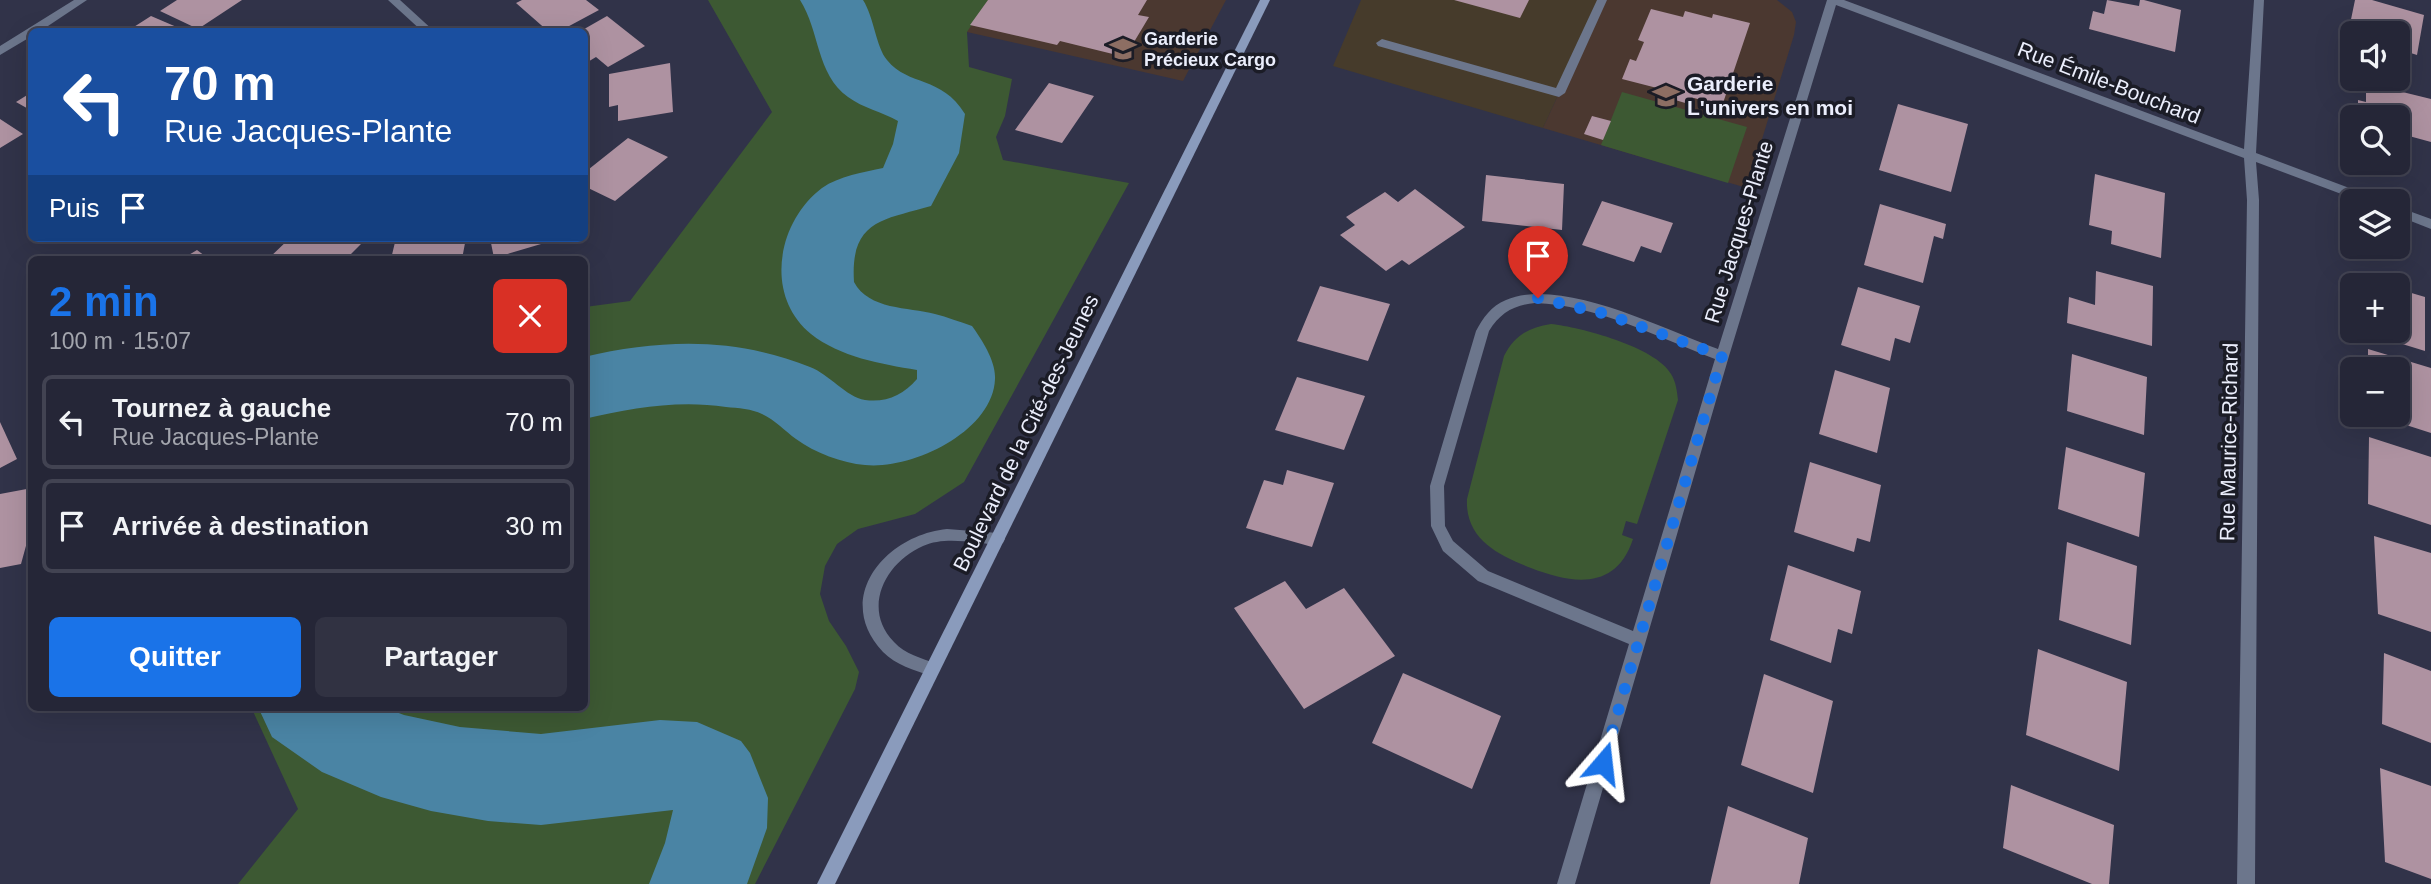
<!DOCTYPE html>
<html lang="fr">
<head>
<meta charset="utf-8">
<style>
  :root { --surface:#252637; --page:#313242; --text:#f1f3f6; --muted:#a3a5ad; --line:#424352; --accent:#1a73e8 }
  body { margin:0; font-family:Arial,sans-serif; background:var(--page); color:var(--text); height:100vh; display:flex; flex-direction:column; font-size:26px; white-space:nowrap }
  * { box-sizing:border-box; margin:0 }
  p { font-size:23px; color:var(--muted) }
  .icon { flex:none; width:38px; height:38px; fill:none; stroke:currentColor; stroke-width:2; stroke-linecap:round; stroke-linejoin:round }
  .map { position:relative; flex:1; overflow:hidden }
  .side { position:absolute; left:28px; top:256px; width:560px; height:455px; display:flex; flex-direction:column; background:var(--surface); border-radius:10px; box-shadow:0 7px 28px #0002,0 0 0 2px var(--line) }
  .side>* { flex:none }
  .guide { position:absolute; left:28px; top:28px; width:560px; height:214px; border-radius:10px; box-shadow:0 7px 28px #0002,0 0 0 2px var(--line); background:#1a4fa0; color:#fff; overflow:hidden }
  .buttons { position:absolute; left:2340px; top:21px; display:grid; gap:14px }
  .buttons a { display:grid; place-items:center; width:70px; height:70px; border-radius:10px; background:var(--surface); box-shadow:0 7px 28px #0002,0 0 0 2px var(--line); font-size:35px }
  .pin { position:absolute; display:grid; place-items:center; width:60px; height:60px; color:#fff; margin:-72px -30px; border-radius:50% 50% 50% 0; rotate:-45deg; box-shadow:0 0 7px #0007 }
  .pin .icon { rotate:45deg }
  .me { position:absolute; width:77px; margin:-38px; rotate:17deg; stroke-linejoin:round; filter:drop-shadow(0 0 5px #0008) }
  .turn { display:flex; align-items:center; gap:24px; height:147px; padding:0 21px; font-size:32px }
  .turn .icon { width:91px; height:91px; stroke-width:2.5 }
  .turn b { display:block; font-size:49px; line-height:60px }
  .then { display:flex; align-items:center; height:66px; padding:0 21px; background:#0003; gap:14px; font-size:26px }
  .round { display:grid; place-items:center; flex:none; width:74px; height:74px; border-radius:10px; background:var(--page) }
  .overview { display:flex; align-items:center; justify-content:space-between; height:119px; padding:0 21px }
  h1 { font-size:42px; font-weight:700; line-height:52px; color:var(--accent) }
  .primary-button { display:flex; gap:14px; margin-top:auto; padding:14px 21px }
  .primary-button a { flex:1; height:80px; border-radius:10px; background:var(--accent); color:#fff; font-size:28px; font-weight:700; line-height:80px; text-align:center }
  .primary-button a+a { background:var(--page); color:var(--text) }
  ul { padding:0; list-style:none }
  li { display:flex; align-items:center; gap:21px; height:94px; margin:0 14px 10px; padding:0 7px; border:4px solid var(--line); border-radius:10px }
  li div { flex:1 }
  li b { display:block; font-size:26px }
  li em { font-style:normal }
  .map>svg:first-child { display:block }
  .commercial { fill:#463b2b }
  .education { fill:#4b3830 }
  .green { fill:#3d5933 }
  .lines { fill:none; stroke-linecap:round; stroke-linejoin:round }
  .river { fill:#4a84a4; fill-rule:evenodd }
  .building { fill:#ae92a1 }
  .lane { fill:#6c768c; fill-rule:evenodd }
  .street { fill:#6c768c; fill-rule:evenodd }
  .secondary { fill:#8a9bbc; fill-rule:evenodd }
  .route { stroke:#1a73e8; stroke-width:12; stroke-dasharray:0 21.6 }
  .labels { text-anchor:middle; stroke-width:7; stroke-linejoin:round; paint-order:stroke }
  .far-poi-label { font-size:18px; font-weight:bold; fill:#ebeefc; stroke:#1b1c26; text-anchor:start }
  .street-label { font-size:21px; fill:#ebeefc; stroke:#1b1c26 }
  .poi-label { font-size:21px; font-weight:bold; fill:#ebeefc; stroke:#1b1c26; text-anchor:start }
</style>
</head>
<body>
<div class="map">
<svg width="2431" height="884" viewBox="0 0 2431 884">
  <rect width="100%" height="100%" fill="#313349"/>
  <path class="commercial" d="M 1361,0 L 1602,0 L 1543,128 L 1333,66 Z"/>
  <path class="education" d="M 936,0 L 1226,0 L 1183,81 L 967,32 L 970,25 Z
    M 1602,0 L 1777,0 L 1792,12 L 1796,22 L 1794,35 L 1747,188 L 1543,128 Z"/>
  <path class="green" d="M 708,0 L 988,0 L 967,32 L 969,67 L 1012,79 L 1005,116 L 996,137 L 1003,160 L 1129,183 L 964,482 L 915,514 L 858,529 L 837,544 L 825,566 L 820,594 L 829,621 L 846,646 L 859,672 L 855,689 L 755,884 L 238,884 L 298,809 L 251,707 L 584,707 L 585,307 L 630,301 L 772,112 Z
    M 1622,92 L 1747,127 L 1728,183 L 1601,145 Z
    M 1551,324 C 1580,327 1656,347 1671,374 C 1676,382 1677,391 1678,400 L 1637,524 L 1626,521 L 1622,535 L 1633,539 C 1616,591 1572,584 1531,568 C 1498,555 1465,539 1467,499 L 1504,356 C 1515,335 1528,328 1551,324 Z"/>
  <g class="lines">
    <path class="river" d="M 800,0 L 863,0 C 874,17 876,47 887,60 C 909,87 941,75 965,114 L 959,153 L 931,206 C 883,220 850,220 854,282 C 869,310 908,307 935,314 C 947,317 960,322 972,326 C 982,340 996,361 995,379 C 993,432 911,470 865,465 C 842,463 815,453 796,439 C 785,431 775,420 762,414 C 752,409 738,408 726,407 C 677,400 632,408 584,419 L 584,357 C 662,339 735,337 810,367 C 829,374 846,397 865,400 C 886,403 903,395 917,379 L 917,370 C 881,364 840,357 811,334 C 764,296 777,222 822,188 C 839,176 864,172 883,168 L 893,144 L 898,121 C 882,112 863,108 848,97 C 816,74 820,31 800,0 Z
      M 258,707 L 383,707 L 404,715 L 460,727 L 541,734 L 660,720 L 697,722 L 741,741 L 750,753 L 768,798 L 767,828 L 747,884 L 649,884 L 665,843 L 673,810 L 541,825 L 488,821 L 431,811 L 381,797 L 322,772 L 272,737 Z"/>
  </g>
  <path class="building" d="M 177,0 L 242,0 L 198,29 L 160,11 Z
    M 522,0 L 586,0 L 599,10 L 558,32 L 549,32 L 516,3 Z
    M 988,0 L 1147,0 L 1138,15 L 1149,17 L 1125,57 L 1060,41 L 1057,45 L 970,25 Z
    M 1454,0 L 1529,0 L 1520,18 Z
    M 2107,0 L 2139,6 L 2140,0 L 2144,0 L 2181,10 L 2175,52 L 2089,29 L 2093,11 L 2104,14 Z
    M 2355,0 L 2372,0 L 2424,15 L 2417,55 L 2398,49 L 2398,33 L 2348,34 Z
    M 1651,9 L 1683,17 L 1685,11 L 1712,18 L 1713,14 L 1750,23 L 1722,106 L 1694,98 L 1692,105 L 1655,94 L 1657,88 L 1622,79 L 1630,59 L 1636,61 L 1644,42 L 1638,40 Z
    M 151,16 L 179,28 L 173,32 L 126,32 Z
    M 607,16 L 645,46 L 608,67 L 596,57 L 586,63 L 584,32 L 579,32 Z
    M 670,63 L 673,112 L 618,121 L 618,105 L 609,107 L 609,74 Z
    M 1049,83 L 1094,96 L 1062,143 L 1015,130 Z
    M 2366,83 L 2431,99 L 2431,142 L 2398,133 L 2398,117 L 2358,117 L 2358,100 L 2366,102 Z
    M 32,92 L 32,111 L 16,102 Z
    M 1898,104 L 1968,124 L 1951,192 L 1879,170 Z
    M 1592,116 L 1611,121 L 1603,140 L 1584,134 Z
    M 0,119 L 23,134 L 0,148 Z
    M 628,138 L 668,157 L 615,201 L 584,186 L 584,173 Z
    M 2095,174 L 2165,193 L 2161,258 L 2111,244 L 2112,231 L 2089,225 Z
    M 1486,175 L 1564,184 L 1562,230 L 1482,221 Z
    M 1415,189 L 1465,227 L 1409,265 L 1402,260 L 1386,271 L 1340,235 L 1355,225 L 1346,217 L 1385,192 L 1398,202 Z
    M 1602,201 L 1673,223 L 1661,253 L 1641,246 L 1634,262 L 1582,245 Z
    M 1880,204 L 1946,224 L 1943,239 L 1934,236 L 1923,283 L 1864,265 Z
    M 290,238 L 367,238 L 346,259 L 268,259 Z
    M 396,238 L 466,238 L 462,259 L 391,259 Z
    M 490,238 L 558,238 L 558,239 L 494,258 Z
    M 197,250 L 209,259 L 182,259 Z
    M 2096,271 L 2153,286 L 2152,346 L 2067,323 L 2069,297 L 2095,305 Z
    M 2356,277 L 2384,285 L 2356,285 Z
    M 1320,286 L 1390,304 L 1368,361 L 1297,341 Z
    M 1858,287 L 1920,306 L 1910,343 L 1895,338 L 1890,361 L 1841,345 Z
    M 2398,289 L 2425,297 L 2425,351 L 2360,331 L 2398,331 Z
    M 2368,349 L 2431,368 L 2431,433 L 2375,415 L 2398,415 L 2398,369 L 2368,369 Z
    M 2072,354 L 2147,377 L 2144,435 L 2067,411 Z
    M 1835,370 L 1890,388 L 1877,453 L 1819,434 Z
    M 1297,377 L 1365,396 L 1344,450 L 1275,430 Z
    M 0,422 L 17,459 L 0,468 Z
    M 2369,437 L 2431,457 L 2431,525 L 2368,504 Z
    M 2066,447 L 2145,473 L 2139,537 L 2058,509 Z
    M 1810,462 L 1881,485 L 1870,542 L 1857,538 L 1854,552 L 1794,532 Z
    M 1287,470 L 1334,483 L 1312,547 L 1246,528 L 1264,480 L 1283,485 Z
    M 32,488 L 32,524 L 21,564 L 0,568 L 0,494 Z
    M 2374,536 L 2431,553 L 2431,632 L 2378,614 Z
    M 2067,542 L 2137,566 L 2131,645 L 2059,620 Z
    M 1788,565 L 1861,591 L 1852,634 L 1838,629 L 1831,663 L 1770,640 Z
    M 1285,581 L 1306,609 L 1344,588 L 1395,656 L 1304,709 L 1234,608 Z
    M 2038,649 L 2127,682 L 2119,771 L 2026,735 Z
    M 2384,653 L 2431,671 L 2431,743 L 2382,724 Z
    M 1403,673 L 1501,716 L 1472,789 L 1372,743 Z
    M 1764,674 L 1833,701 L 1813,793 L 1741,765 Z
    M 2380,768 L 2431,786 L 2431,879 L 2385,862 Z
    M 2011,785 L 2114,825 L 2109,884 L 2092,884 L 2003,848 Z
    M 1728,806 L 1808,838 L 1799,884 L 1710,884 Z"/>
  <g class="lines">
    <path class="lane" d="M 1597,0 L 1607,0 L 1565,93 L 1559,97 L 1378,46 L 1376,43 L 1382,39 L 1556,88 Z
      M 947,529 L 998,533 L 1003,535 L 1005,539 L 1003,543 L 998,545 C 975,543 945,536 923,546 C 886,562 861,608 894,642 C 905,654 921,658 937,664 L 939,669 L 937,674 L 931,676 C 914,670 896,665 883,652 C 832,598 886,535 947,529 Z"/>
    <path class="street" d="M 74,0 L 87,0 L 39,32 L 32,32 L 32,36 L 0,55 L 0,46 Z
      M 388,0 L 400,0 L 435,32 L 423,32 Z
      M 1827,0 L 1844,0 L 2244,149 L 2254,0 L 2264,0 L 2256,153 L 2376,198 L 2378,201 L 2360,201 L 2256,162 L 2259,200 L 2255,884 L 2237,884 L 2247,200 L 2244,158 L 1836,5 L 1729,356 L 1575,884 L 1557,884 L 1629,644 L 1478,581 L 1443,551 L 1431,526 L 1430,486 L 1476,331 C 1483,318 1491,306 1506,300 C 1560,276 1664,329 1718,349 ZM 1535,303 C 1597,305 1657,337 1715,359 L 1633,631 L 1488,571 L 1453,541 L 1445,526 L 1444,486 L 1489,331 C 1500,313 1514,305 1535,303 Z
      M 2398,207 L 2431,219 L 2431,229 L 2398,216 Z"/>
    <path class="secondary" d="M 1260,0 L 1270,0 L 835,884 L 817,884 Z"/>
  </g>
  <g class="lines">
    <path class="route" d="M 1538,298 L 1606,314 L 1722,356 L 1603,763"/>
  </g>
  <defs>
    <symbol id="school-bare" viewBox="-9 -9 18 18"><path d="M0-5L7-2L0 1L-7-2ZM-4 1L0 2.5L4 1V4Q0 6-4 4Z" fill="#8d6e63" stroke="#1b1c26" stroke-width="2.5" paint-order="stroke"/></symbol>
  </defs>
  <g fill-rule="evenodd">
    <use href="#school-bare" x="1104" y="30" width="38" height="38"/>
    <use href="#school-bare" x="1647" y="77" width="38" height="38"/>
  </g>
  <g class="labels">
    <g class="far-poi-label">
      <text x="1144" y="45">Garderie<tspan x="1144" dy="21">Précieux Cargo</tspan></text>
    </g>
    <g class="street-label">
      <text transform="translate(2109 83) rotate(21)" y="7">Rue Émile-Bouchard</text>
      <text transform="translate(1739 232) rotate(-73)" y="7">Rue Jacques-Plante</text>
      <text transform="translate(1026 433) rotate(-64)" y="7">Boulevard de la Cité-des-Jeunes</text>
      <text transform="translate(2229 442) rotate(-89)" y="7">Rue Maurice-Richard</text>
    </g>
    <g class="poi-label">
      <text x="1687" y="91">Garderie<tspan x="1687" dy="24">L'univers en moi</tspan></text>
    </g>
  </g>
</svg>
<div class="buttons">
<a><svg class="icon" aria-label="sound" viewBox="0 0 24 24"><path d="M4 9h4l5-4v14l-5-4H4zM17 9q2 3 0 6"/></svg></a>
<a><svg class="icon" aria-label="search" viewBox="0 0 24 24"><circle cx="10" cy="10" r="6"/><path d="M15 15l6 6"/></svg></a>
<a><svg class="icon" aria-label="layers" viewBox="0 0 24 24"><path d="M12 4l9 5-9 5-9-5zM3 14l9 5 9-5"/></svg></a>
<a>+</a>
<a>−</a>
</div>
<div class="pin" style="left:1538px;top:298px;background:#d93025"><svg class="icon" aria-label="arrive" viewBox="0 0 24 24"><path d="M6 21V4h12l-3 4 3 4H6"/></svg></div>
<svg class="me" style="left:1603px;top:763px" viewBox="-20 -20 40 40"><path d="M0-17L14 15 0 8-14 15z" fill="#1a73e8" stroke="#fff" stroke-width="4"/></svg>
<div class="guide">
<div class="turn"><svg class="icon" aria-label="left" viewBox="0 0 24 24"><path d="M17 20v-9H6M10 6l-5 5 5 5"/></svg><div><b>70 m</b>Rue Jacques-Plante</div></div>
<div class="then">Puis<svg class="icon" aria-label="arrive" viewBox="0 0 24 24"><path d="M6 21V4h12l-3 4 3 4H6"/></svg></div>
</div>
<section class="side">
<div class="overview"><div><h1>2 min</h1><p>100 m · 15:07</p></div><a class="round" style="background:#d93025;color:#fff"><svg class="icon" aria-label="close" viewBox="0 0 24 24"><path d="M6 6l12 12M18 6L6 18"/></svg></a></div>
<ul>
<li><svg class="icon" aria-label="left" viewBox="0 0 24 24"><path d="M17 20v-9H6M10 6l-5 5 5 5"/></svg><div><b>Tournez à gauche</b><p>Rue Jacques-Plante</p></div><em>70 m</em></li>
<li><svg class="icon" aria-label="arrive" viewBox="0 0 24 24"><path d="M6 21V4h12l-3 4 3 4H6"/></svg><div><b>Arrivée à destination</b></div><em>30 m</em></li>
</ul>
<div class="primary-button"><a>Quitter</a><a>Partager</a></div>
</section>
</div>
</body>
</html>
